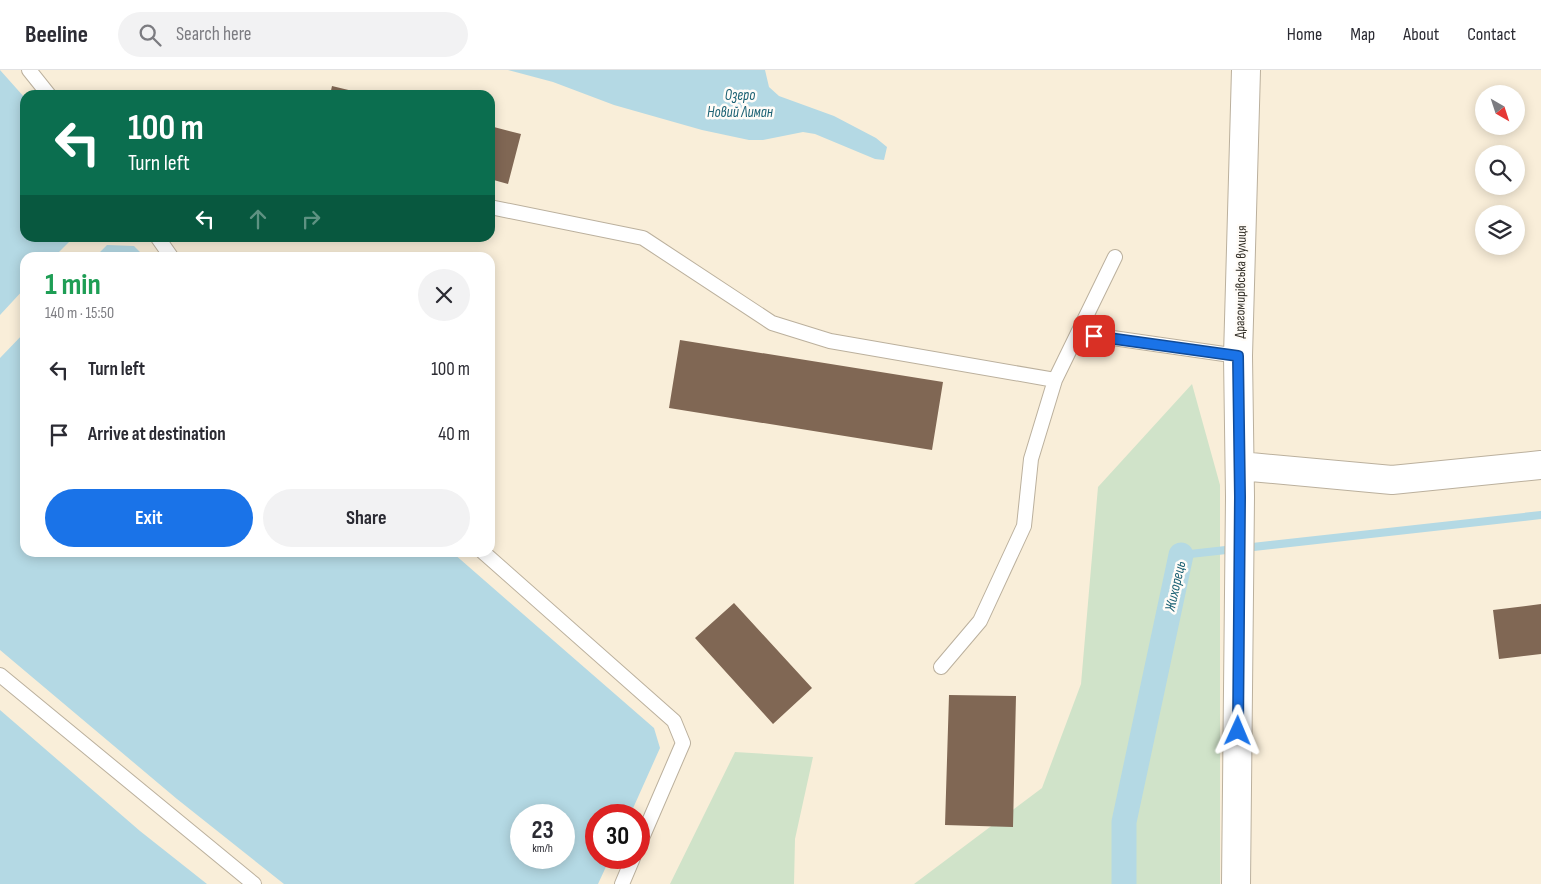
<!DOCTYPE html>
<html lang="en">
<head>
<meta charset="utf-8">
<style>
  :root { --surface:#fff; --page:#f2f2f3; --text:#2b2b33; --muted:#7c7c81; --line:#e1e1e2; --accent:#1a73e8 }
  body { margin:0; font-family:"Sofia Sans Condensed",sans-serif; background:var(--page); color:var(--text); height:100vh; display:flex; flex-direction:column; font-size:19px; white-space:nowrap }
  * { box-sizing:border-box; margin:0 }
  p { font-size:16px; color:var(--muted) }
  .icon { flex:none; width:28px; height:28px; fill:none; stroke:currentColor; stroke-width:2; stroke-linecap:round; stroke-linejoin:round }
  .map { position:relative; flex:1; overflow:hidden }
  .sheet { position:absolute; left:20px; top:182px; width:475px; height:305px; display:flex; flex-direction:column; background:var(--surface); border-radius:15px; box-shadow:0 2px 12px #0003 }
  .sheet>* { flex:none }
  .hud { position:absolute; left:20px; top:20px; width:475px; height:152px; border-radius:15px; box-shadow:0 2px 12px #0003; background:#0b6e4f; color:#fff; overflow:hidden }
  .needle { width:32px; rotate:141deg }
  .controls { position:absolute; left:1475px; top:15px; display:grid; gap:10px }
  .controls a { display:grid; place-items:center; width:50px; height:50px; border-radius:50%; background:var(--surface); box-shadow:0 2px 12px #0003; font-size:25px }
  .speed { position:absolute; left:510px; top:734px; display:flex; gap:10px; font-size:25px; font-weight:700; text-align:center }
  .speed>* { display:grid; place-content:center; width:65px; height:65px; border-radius:50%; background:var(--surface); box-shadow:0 2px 12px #0003; line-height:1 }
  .speed small { font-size:12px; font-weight:400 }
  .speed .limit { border:8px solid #d22; background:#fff; color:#111 }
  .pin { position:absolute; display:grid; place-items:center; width:42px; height:42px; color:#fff; margin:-21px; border-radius:10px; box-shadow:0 2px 8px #0006 }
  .me { position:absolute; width:55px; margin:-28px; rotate:1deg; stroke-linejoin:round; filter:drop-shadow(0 0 4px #0008) }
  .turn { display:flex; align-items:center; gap:18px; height:105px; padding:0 25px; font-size:22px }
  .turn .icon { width:65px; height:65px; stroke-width:2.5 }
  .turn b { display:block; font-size:35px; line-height:42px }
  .lanes { display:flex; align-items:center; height:48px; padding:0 25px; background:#0003; justify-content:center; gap:25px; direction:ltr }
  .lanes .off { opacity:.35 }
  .round { display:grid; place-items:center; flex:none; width:52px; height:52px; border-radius:26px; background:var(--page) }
  .headline { display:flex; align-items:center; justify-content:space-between; height:85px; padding:0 25px }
  h1 { font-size:30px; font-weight:700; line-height:38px; color:#1e9e55 }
  .cta { display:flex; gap:10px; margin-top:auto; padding:10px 25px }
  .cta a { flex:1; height:58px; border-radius:30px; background:var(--accent); color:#fff; font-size:20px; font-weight:700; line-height:58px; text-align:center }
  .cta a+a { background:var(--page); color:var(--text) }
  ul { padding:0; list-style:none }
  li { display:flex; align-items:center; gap:15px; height:65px; padding:0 25px }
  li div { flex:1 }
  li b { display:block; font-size:19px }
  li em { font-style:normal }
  header { display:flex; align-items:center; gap:30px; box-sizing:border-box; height:70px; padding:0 25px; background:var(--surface); border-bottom:1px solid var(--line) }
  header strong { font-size:24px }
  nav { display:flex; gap:28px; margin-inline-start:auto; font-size:18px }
  .search { width:350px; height:45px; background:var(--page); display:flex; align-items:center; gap:12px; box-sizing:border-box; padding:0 18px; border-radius:28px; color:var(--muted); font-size:19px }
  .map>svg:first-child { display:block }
  .green { fill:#d0e3c9 }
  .water { fill:#b4d9e4; fill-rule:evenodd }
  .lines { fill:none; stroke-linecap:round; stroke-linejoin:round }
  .stream { stroke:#b4d9e4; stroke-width:8 }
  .canal { stroke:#b4d9e4; stroke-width:25 }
  .building { fill:#806754 }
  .lane-casing { stroke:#bbb09d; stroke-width:16 }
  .street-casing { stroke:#bbb09d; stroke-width:30 }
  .lane { stroke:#fff; stroke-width:14 }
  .street { stroke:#fff; stroke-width:28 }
  .route-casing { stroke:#114b97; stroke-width:12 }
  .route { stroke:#1a73e8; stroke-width:9 }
  .labels { text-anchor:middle; stroke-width:5; stroke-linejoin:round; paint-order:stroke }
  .street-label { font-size:14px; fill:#322e26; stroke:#fffcf8 }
  .water-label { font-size:15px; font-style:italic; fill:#1b6173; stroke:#fffcf8 }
</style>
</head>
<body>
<header>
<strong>Beeline</strong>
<div class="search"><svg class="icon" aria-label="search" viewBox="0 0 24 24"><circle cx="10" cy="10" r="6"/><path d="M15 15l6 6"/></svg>Search here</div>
<nav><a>Home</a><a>Map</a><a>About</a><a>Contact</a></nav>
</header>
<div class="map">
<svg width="1541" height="814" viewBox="0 0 1541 814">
  <rect width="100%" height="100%" fill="#f9eed9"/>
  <path class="green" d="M 1192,314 L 1220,415 L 1220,814 L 914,814 L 1042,718 L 1081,614 L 1098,417 Z
    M 735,682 L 813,687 L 795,769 L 794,814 L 670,814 Z"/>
  <path class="water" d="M 0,0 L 25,28 L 25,168 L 73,168 L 54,187 L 25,188 L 25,218 L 0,245 Z
    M 508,0 L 765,0 L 769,17 L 779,26 L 834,46 L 876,68 L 887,77 L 884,90 L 875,89 L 815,64 L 803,62 L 763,70 L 749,70 L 702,60 L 614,35 L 553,12 Z
    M 107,175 L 134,176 L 145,187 L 95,187 Z
    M 25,262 L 25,482 L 453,483 L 654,658 L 660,678 L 630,745 L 596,745 L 596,788 L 610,788 L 598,814 L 284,814 L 177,729 L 0,580 L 0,288 ZM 521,745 L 564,745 L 564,788 L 521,788 Z
    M 0,640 L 140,761 L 207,814 L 0,814 Z"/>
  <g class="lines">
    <path class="stream" d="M 1181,485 L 1541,445"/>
    <path class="canal" d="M 1124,814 L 1124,752 L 1181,485"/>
  </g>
  <path class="building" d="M 332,16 L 365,24 L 365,25 L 330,25 Z
    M 490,56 L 521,64 L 508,114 L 490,109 Z
    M 680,270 L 943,312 L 932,380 L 669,338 Z
    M 734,533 L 812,618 L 773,654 L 695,568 Z
    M 1541,534 L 1541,584 L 1499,589 L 1493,540 Z
    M 949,625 L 1016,626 L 1013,757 L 945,755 Z"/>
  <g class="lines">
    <defs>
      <path id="lane" d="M 29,0 L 49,25
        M 490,137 L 643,168 L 772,253 L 830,271 L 1055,310
        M 158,168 L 172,188
        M 1078,263 L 1238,286
        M 483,482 L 674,651 L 683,673 L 639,775
        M 941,597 L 980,551 L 1024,456 L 1031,389 L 1055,310 L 1115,187
        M 0,605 L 254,814
        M 622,814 L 633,788"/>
      <path id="street" d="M 1240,396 L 1392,410 L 1541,395
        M 1236,814 L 1240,427 L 1238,286 L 1246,0"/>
    </defs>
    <use href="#lane" class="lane-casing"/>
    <use href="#street" class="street-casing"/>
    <use href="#lane" class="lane"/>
    <use href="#street" class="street"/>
  </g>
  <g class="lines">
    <defs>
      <path id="route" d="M 1094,266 L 1238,286 L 1240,427 L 1238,661"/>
    </defs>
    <use href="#route" class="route-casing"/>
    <use href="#route" class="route"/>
  </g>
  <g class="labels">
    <g class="street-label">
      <text transform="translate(1240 212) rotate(-89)" y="5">Драгомирівська вулиця</text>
    </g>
    <g class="water-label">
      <text x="740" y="30">Озеро<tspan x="740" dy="17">Новий Лиман</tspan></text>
      <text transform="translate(1175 516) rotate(-77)" y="5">Жихорець</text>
    </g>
  </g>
</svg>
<div class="controls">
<a><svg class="needle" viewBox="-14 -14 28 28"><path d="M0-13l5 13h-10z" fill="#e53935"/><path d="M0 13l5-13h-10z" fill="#7c7c81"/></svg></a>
<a><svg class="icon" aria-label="search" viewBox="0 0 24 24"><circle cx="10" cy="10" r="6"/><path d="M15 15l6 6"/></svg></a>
<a><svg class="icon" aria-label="layers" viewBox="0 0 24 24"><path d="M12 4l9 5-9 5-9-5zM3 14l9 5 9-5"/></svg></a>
</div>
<div class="speed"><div>23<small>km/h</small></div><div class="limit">30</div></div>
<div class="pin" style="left:1094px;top:266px;background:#d93025"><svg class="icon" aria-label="arrive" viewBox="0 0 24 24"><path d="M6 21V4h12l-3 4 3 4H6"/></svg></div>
<svg class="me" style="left:1238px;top:661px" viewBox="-20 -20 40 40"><path d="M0-17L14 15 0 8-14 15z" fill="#1a73e8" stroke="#fff" stroke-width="4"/></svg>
<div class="hud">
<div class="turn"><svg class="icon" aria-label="left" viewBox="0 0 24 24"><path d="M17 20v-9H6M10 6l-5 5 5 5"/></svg><div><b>100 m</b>Turn left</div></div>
<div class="lanes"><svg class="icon" aria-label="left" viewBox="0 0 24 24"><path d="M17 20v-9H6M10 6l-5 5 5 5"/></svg><svg class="icon off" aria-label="ahead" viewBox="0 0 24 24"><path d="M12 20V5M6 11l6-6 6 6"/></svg><svg class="icon off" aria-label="right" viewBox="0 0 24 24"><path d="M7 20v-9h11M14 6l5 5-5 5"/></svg></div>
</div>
<section class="sheet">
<div class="headline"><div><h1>1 min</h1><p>140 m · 15:50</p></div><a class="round"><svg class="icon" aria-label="close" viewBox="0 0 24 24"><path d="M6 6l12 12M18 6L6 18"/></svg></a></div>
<ul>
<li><svg class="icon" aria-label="left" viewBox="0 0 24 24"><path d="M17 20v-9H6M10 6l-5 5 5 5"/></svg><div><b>Turn left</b></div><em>100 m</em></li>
<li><svg class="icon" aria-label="arrive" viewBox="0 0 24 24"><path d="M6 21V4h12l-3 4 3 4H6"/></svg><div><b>Arrive at destination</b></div><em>40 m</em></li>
</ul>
<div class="cta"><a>Exit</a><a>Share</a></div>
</section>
</div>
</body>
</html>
